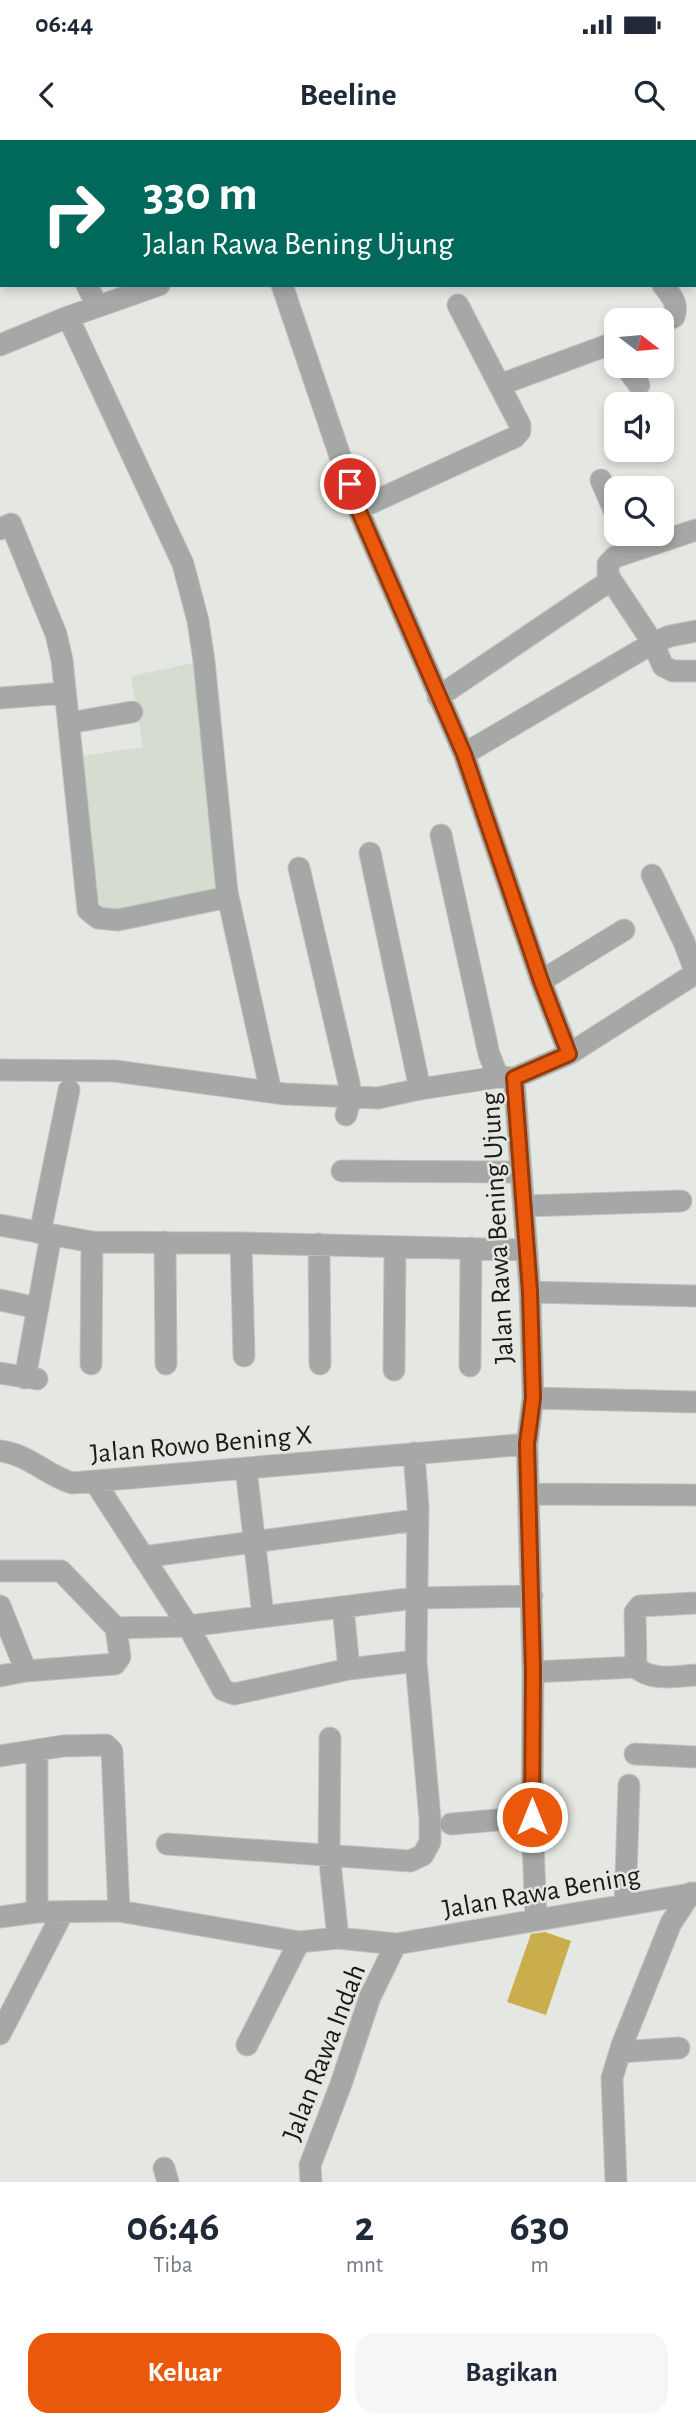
<!DOCTYPE html>
<html lang="id">
<head>
<meta charset="utf-8">
<style>
  :root { --surface:#fff; --page:#f6f6f7; --text:#1f2937; --muted:#747a83; --accent:#ea580c }
  body { margin:0; font-family:"Alegreya Sans",sans-serif; background:var(--page); color:var(--text); height:100vh; display:flex; flex-direction:column; font-size:26px; white-space:nowrap }
  * { box-sizing:border-box; margin:0 }
  p { font-size:23px; color:var(--muted) }
  .icon { flex:none; width:38px; height:38px; fill:none; stroke:currentColor; stroke-width:2; stroke-linecap:round; stroke-linejoin:round }
  .map { position:relative; height:2042px; overflow:hidden }
  .panel { display:flex; flex-direction:column; background:var(--surface); flex:1 }
  .panel>* { flex:none }
  .top-card { position:absolute; left:0px; top:0px; width:696px; height:147px; box-shadow:0 4px 10px #0003; background:#00695c; color:#fff; overflow:hidden }
  .needle { width:46px; rotate:106deg }
  .controls { position:absolute; left:604px; top:168px; display:grid; gap:14px }
  .controls a { display:grid; place-items:center; width:70px; height:70px; border-radius:14px; background:var(--surface); box-shadow:0 4px 10px #0003; font-size:35px }
  .pin { position:absolute; display:grid; place-items:center; width:60px; height:60px; color:#fff; margin:-30px; border:4px solid #fff; border-radius:50%; box-shadow:0 2px 7px #0007 }
  .me { position:absolute; width:77px; margin:-38px; rotate:0deg; stroke-linejoin:round; filter:drop-shadow(0 0 5px #0008) }
  .turn { display:flex; align-items:center; gap:24px; height:147px; padding:0 28px; font-size:32px }
  .turn .icon { width:91px; height:91px; stroke-width:2.5 }
  .turn b { display:block; font-size:49px; line-height:60px }
  .eta { display:flex; justify-content:space-evenly; align-items:center; height:119px; text-align:center }
  .eta b { font-size:42px; font-weight:700; line-height:49px }
  .button { display:flex; gap:14px; margin-top:auto; padding:14px 28px }
  .button a { flex:1; height:80px; border-radius:21px; background:var(--accent); color:#fff; font-size:28px; font-weight:700; line-height:80px; text-align:center }
  .button a+a { background:var(--page); color:var(--text) }
  .status { display:flex; justify-content:space-between; align-items:center; height:49px; padding:0 35px; background:var(--surface); direction:ltr }
  .status svg { height:19px; fill:currentColor }
  header { display:flex; justify-content:space-between; align-items:center; height:91px; padding:0 28px; background:var(--surface); font-size:32px; font-weight:700 }
  .map>svg:first-child { display:block }
  .built { fill:#d6dccf }
  .building { fill:#caae4e }
  .lines { fill:none; stroke-linecap:round; stroke-linejoin:round }
  .minor-casing { stroke:#c0c3be; stroke-width:23 }
  .minor { stroke:#a5a8a6; stroke-width:21 }
  .route-casing { stroke:#983908; stroke-width:18 }
  .route { stroke:#ea580c; stroke-width:12 }
  .labels { text-anchor:middle; stroke-width:5; stroke-linejoin:round; paint-order:stroke }
  .street-label { font-size:28px; fill:#1a1b19; stroke:#e5e8e2 }
</style>
</head>
<body>
<div class="status"><b>06:44</b><svg viewBox="0 0 49 12"><path d="M0 12V9h3v3zM5 12V6h3v6zM10 12V3h3v9zM15 12V0h3v12zM26 1h20v11H26zM47 4h2v5h-2z"/></svg></div>
<header><svg class="icon" aria-label="back" viewBox="0 0 24 24"><path d="M15 5l-7 7 7 7"/></svg>Beeline<svg class="icon" aria-label="search" viewBox="0 0 24 24"><circle cx="10" cy="10" r="6"/><path d="M15 15l6 6"/></svg></header>
<div class="map">
<svg width="696" height="2042" viewBox="0 0 696 2042">
  <rect width="100%" height="100%" fill="#e5e8e2"/>
  <path class="built" d="M 194,523 L 219,753 L 104,774 L 97,756 L 81,616 L 143,607 L 131,536 Z"/>
  <path class="building" d="M 545,1792 L 571,1801 L 546,1875 L 507,1862 L 531,1794 Z"/>
  <g class="lines">
    <defs>
      <path id="minor" d="M 17,0 L 18,2
        M 95,0 L 96,2
        M 370,0 L 371,2
        M 473,0 L 473,2
        M 555,0 L 556,2
        M 628,0 L 629,2
        M 294,2 L 296,0
        M 0,52 L 2,51
        M 695,68 L 696,68
        M 0,123 L 2,122
        M 87,145 L 97,166
        M 282,145 L 358,369 L 464,614 L 541,841 L 569,914 L 514,938 L 530,1152 L 533,1258 L 527,1304 L 533,1532 L 532,1677 L 536,1780
        M 68,177 L 183,424 L 198,481 L 204,521 L 227,752 L 271,952
        M 662,182 L 674,177 C 679,163 671,156 663,145
        M 0,205 L 68,177 L 159,145
        M 625,226 L 639,245
        M 499,245 L 616,202
        M 601,340 L 616,375
        M 358,369 L 515,297 L 520,291 L 520,285 L 458,165
        M 0,389 L 11,384 L 56,494 L 62,520 L 88,770 L 98,778 L 118,780 L 228,757
        M 696,390 L 615,417 L 608,424 L 608,433 L 611,440 L 653,503 L 663,526 L 673,531 L 696,531
        M 438,557 L 611,440
        M 0,558 L 65,553
        M 69,583 L 132,572
        M 464,614 L 653,503 L 670,496 L 696,491
        M 441,695 L 489,914 L 498,937
        M 370,713 L 420,949
        M 299,728 L 349,943 L 351,957 L 346,975
        M 652,735 L 684,802 L 696,833
        M 541,841 L 624,790
        M 569,914 L 696,833
        M 0,930 L 115,931 L 285,954 L 378,958 L 420,949 L 498,937 L 514,938
        M 342,1031 L 521,1032
        M 524,1066 L 681,1061
        M 0,1085 L 92,1102 L 241,1103 L 527,1110
        M 40,1093 L 69,950
        M 165,1102 L 166,1224
        M 241,1103 L 244,1216
        M 319,1104 L 320,1224
        M 530,1152 L 696,1156
        M 0,1160 L 38,1168
        M 91,1224 L 92,1102
        M 470,1226 L 471,1108
        M 394,1230 L 395,1107
        M 0,1233 L 37,1239
        M 25,1238 L 51,1095
        M 533,1258 L 696,1262
        M 0,1311 C 28,1314 46,1335 72,1343 L 527,1304
        M 246,1328 L 263,1476
        M 95,1342 L 188,1486 L 223,1550 L 234,1554 L 349,1529 L 416,1521
        M 529,1354 L 696,1355
        M 143,1417 L 416,1380
        M 0,1431 L 61,1431 L 116,1488 L 188,1486 L 415,1458 L 532,1456
        M 696,1463 L 640,1466 L 635,1472 L 636,1527 C 651,1542 677,1536 696,1535
        M 0,1466 L 26,1531
        M 343,1467 L 349,1529
        M 533,1532 L 636,1527
        M 0,1536 L 26,1531 L 115,1524 L 120,1517 L 116,1488
        M 330,1598 L 329,1714 L 338,1798
        M 635,1614 L 696,1617
        M 0,1616 L 37,1610
        M 451,1684 L 532,1677
        M 167,1704 L 410,1721 L 423,1715 L 430,1702 L 430,1679 L 416,1521 L 418,1367 L 414,1313
        M 625,1765 L 629,1645
        M 37,1772 L 37,1610 L 63,1606 L 106,1605 L 112,1611 L 119,1771
        M 0,1777 L 37,1772 L 119,1771 L 299,1802 L 338,1798 L 396,1804 L 696,1753
        M 0,1894 L 63,1772
        M 247,1905 L 299,1802
        M 620,1912 L 679,1908
        M 164,2028 L 168,2042
        M 311,2042 L 310,2025 L 341,1944 L 370,1857 L 396,1804
        M 616,2042 L 612,1938 L 622,1905 L 671,1783 L 691,1753"/>
    </defs>
    <use href="#minor" class="minor-casing"/>
    <use href="#minor" class="minor"/>
  </g>
  <g class="lines">
    <defs>
      <path id="route" d="M 350,344 L 358,369 L 464,614 L 541,841 L 569,914 L 514,938 L 530,1152 L 533,1258 L 527,1304 L 533,1531 L 532,1677"/>
    </defs>
    <use href="#route" class="route-casing"/>
    <use href="#route" class="route"/>
  </g>
  <g class="labels">
    <g class="street-label">
      <text transform="translate(496 1088) rotate(-93)" y="10">Jalan Rawa Bening Ujung</text>
      <text transform="translate(201 1303) rotate(-5)" y="10">Jalan Rowo Bening X</text>
      <text transform="translate(541 1751) rotate(-10)" y="10">Jalan Rawa Bening</text>
      <text transform="translate(323 1912) rotate(-69)" y="10">Jalan Rawa Indah</text>
    </g>
  </g>
</svg>
<div class="controls">
<a><svg class="needle" viewBox="-14 -14 28 28"><path d="M0-13l5 13h-10z" fill="#e53935"/><path d="M0 13l5-13h-10z" fill="#747a83"/></svg></a>
<a><svg class="icon" aria-label="sound" viewBox="0 0 24 24"><path d="M4 9h4l5-4v14l-5-4H4zM17 9q2 3 0 6"/></svg></a>
<a><svg class="icon" aria-label="search" viewBox="0 0 24 24"><circle cx="10" cy="10" r="6"/><path d="M15 15l6 6"/></svg></a>
</div>
<div class="pin" style="left:350px;top:344px;background:#d93025"><svg class="icon" aria-label="arrive" viewBox="0 0 24 24"><path d="M6 21V4h12l-3 4 3 4H6"/></svg></div>
<svg class="me" style="left:532px;top:1677px" viewBox="-20 -20 40 40"><circle r="17" fill="#ea580c" stroke="#fff" stroke-width="3"/><path d="M0-11L8 9 0 5-8 9z" fill="#fff"/></svg>
<div class="top-card">
<div class="turn"><svg class="icon" aria-label="right" viewBox="0 0 24 24"><path d="M7 20v-9h11M14 6l5 5-5 5"/></svg><div><b>330 m</b>Jalan Rawa Bening Ujung</div></div>
</div>
</div>
<section class="panel">
<div class="eta">
<div><b>06:46</b><p>Tiba</p></div>
<div><b>2</b><p>mnt</p></div>
<div><b>630</b><p>m</p></div>
</div>
<div class="button"><a>Keluar</a><a>Bagikan</a></div>
</section>
</body>
</html>
